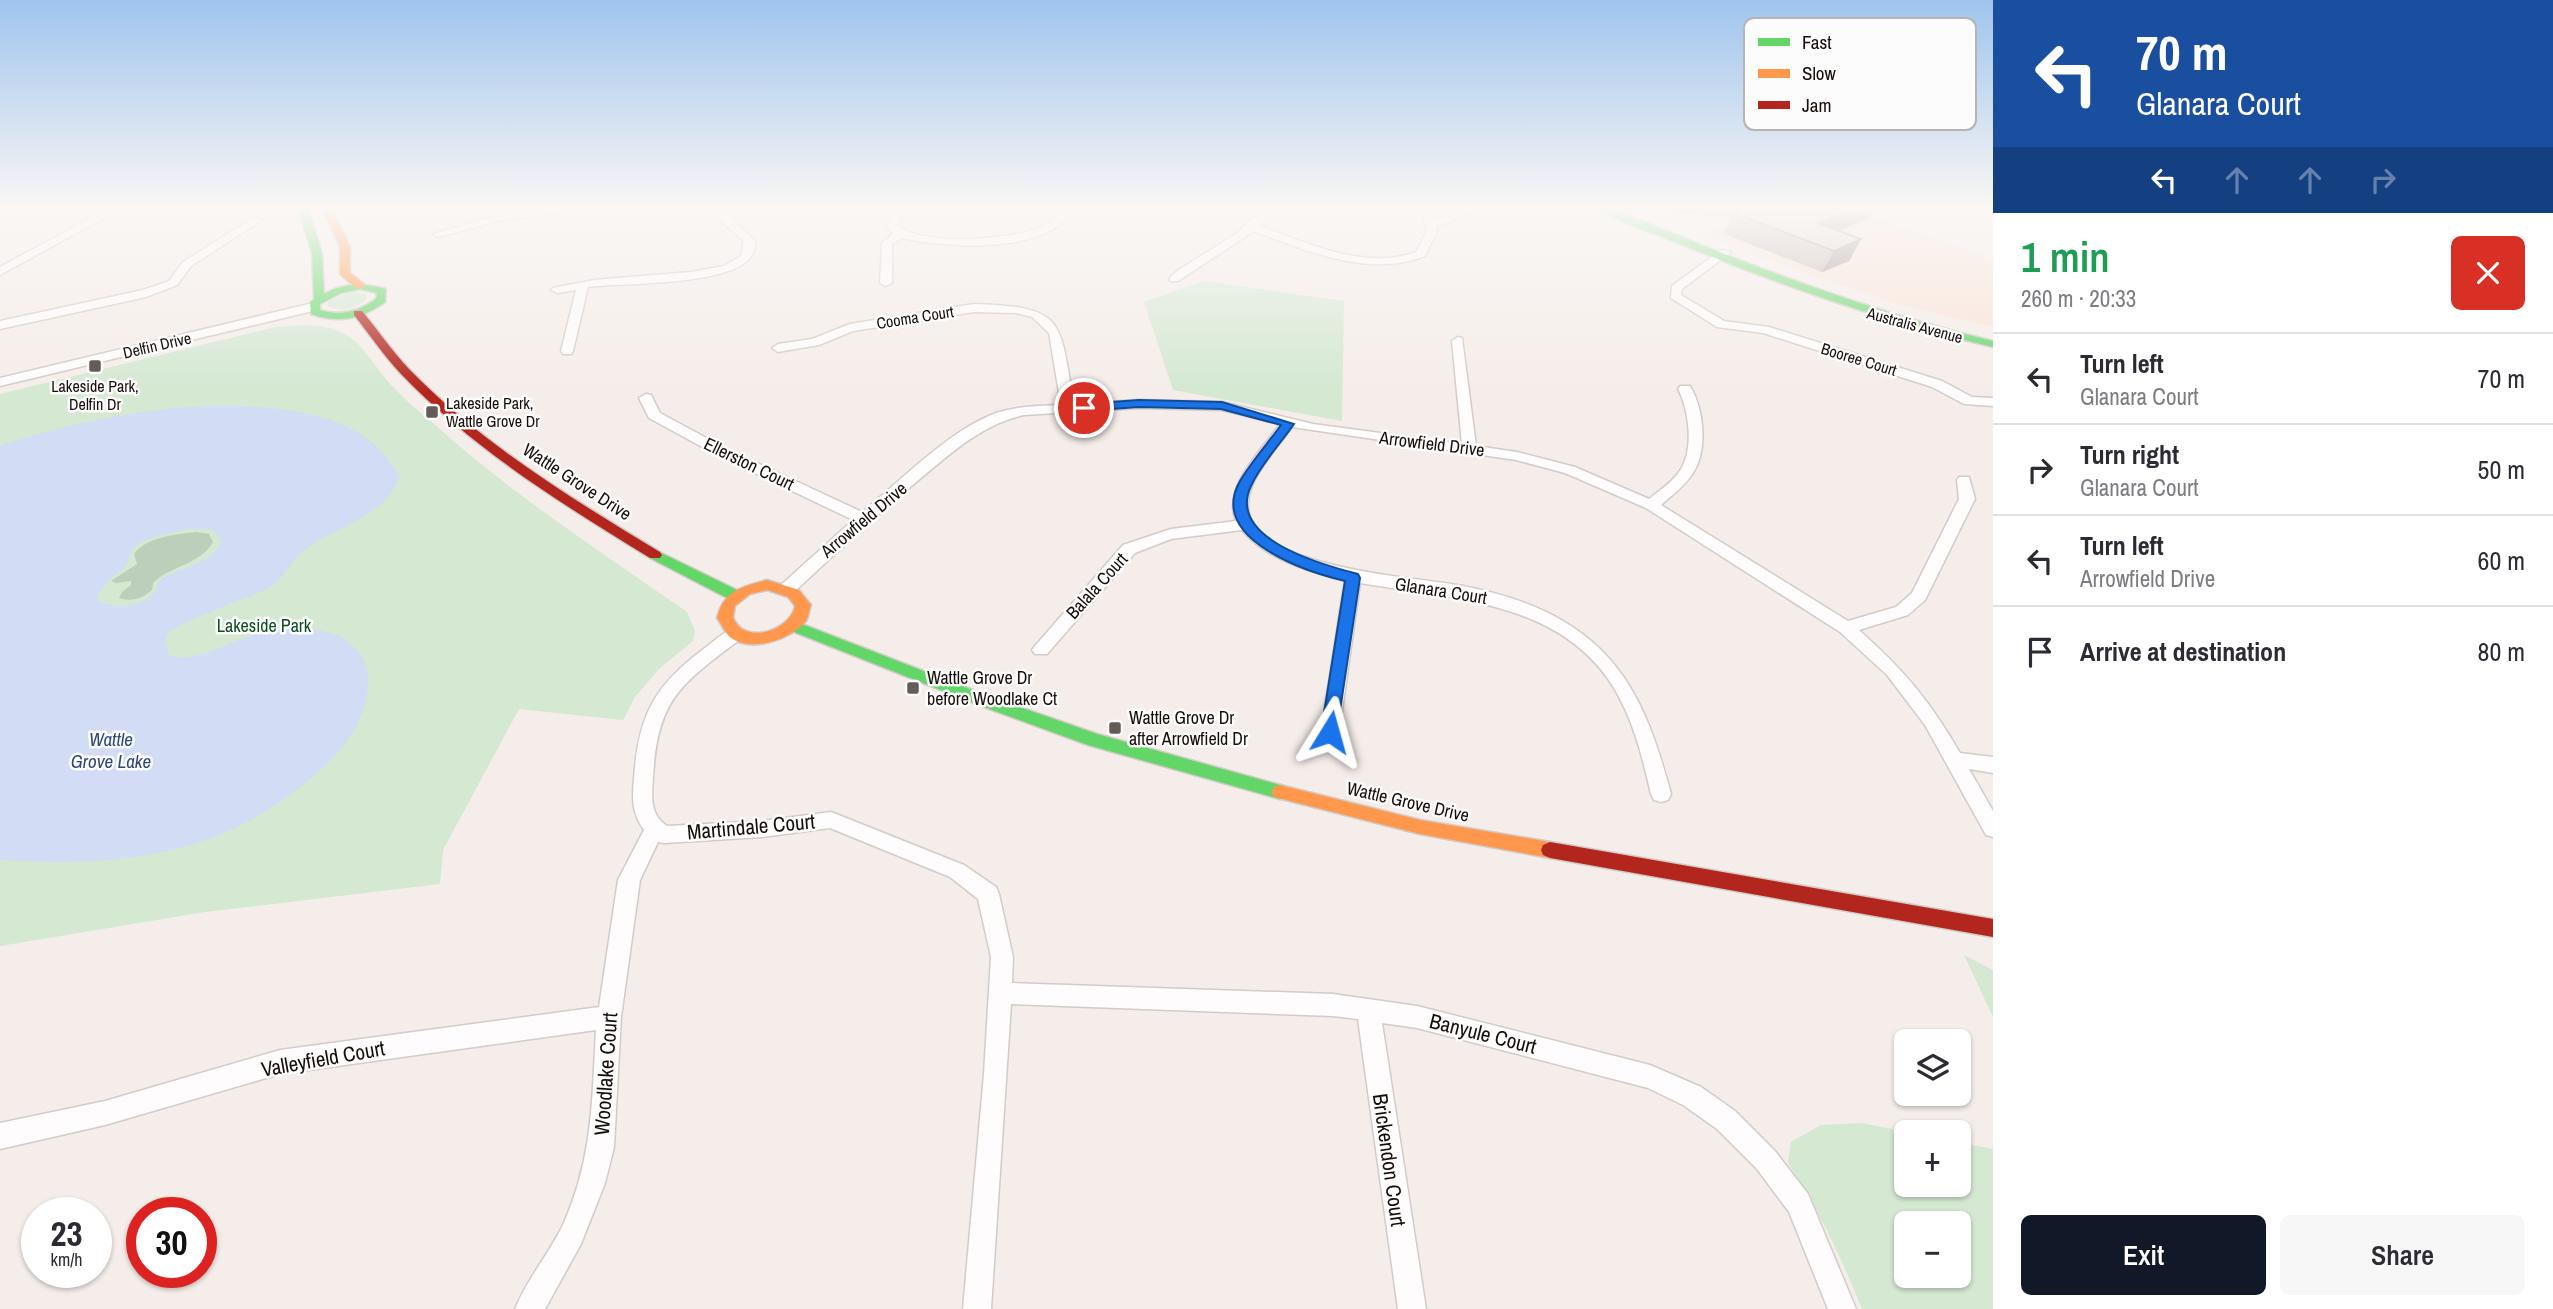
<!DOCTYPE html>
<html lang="en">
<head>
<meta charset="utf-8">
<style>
  :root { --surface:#fff; --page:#f7f7f7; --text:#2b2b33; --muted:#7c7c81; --line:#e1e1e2; --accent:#111827 }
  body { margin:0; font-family:"Archivo Narrow",sans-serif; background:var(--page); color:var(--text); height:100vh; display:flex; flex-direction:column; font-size:26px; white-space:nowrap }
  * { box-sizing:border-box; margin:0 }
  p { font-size:23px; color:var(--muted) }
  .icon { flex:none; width:38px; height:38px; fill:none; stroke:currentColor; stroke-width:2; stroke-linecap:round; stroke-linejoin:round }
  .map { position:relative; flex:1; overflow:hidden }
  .details { display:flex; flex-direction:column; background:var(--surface); width:560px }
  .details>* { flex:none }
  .guide { background:#1a4fa0; color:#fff; overflow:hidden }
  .tools { position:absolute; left:1894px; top:1029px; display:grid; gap:14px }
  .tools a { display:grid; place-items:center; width:77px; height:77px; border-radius:10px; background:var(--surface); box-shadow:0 2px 5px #0004; font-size:35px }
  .speed { position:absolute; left:21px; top:1197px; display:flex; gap:14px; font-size:35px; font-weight:700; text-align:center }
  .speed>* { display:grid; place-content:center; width:91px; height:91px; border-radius:50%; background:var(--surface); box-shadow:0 2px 5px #0004; line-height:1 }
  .speed small { font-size:18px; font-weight:400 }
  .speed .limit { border:10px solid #d22; background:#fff; color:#111 }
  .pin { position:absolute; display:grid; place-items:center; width:60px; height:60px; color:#fff; margin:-30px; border:4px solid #fff; border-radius:50%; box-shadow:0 2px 7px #0007 }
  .me { position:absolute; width:77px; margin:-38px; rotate:8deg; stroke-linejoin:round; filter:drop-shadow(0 0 5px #0008) }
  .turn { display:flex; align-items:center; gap:24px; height:147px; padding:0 28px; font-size:32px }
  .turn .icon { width:91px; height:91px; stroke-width:2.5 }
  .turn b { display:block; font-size:49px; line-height:60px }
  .lanes { display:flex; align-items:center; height:66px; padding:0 28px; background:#0003; justify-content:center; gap:35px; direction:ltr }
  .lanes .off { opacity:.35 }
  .round { display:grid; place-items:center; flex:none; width:74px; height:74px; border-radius:10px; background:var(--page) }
  .summary { display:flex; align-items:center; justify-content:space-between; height:119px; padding:0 28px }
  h1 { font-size:42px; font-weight:600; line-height:52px; color:#1e9e55 }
  .button { display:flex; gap:14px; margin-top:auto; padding:14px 28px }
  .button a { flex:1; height:80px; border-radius:10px; background:var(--accent); color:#fff; font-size:28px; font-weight:600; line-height:80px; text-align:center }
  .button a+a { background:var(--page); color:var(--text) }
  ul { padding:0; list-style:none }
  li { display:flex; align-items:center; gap:21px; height:91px; padding:0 28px; border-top:2px solid var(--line) }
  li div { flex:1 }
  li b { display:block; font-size:26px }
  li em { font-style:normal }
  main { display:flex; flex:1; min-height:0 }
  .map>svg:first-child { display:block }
  .built { fill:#f9e3d7 }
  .green { fill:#d4e8d2; fill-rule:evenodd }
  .forest { fill:#bccfba }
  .water { fill:#d2dcf4; fill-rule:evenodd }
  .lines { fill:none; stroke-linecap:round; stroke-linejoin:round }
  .street-casing { stroke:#d3cbc7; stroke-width:3 }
  .fast-casing { stroke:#d3cbc7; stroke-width:3 }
  .slow-casing { stroke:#d3cbc7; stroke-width:3 }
  .jam-casing { stroke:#d3cbc7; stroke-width:3 }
  .street { fill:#fefcfc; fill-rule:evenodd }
  .fast { fill:#63d668; fill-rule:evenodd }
  .slow { fill:#ff974d; fill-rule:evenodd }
  .jam { fill:#b3261e; fill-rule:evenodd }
  .wall { fill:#c3b7b2 }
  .shaded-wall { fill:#9f9591 }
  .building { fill:#e3d5cf; stroke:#9f9591; stroke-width:2 }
  .route { fill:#1a73e8; stroke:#114b97; stroke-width:2 }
  .poi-dot { fill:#655c58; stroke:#fcfcfc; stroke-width:2.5 }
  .labels { text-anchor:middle; stroke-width:5; stroke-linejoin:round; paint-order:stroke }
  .far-street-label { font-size:16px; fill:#170e0a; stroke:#fcfcfc }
  .far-poi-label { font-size:16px; fill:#170e0a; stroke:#fcfcfc }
  .street-label { font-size:18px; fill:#170e0a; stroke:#fcfcfc }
  .park-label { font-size:18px; fill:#094d21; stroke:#fcfcfc }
  .poi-label { font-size:18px; fill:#170e0a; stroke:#fcfcfc; text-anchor:start }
  .water-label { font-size:19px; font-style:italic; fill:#2f487f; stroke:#fcfcfc }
  .near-street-label { font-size:21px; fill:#170e0a; stroke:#fcfcfc }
  .key { fill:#fcfcfc; stroke:#b7b5b3; stroke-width:2 }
  .key-label { font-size:19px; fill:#170e0a }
</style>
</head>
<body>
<main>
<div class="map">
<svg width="1993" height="1309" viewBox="0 0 1993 1309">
  <rect width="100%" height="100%" fill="#f5ede9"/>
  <path class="built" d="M 1772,208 L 1847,208 L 1993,259 L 1993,327 L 1900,305 L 1749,254 L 1704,234 Z"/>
  <path class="green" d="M 1204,281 L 1344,301 L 1342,421 L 1173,390 L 1144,302 Z
    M 350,292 L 366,294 L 367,299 C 356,309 341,313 327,306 L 329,301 Z
    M 304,325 C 361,327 360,351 394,388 C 409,404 426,417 442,431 C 519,499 604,554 687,612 L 695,631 L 693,641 L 659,669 L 635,697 L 623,720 L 519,709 L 443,850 L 440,884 L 205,912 L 0,946 L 0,394 L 276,327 Z
    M 1964,955 L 1993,970 L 1993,1017 Z
    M 1861,1123 L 1908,1132 L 1906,1132 L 1906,1185 L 1958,1185 L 1958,1142 L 1993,1149 L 1993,1309 L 1862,1309 C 1841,1257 1819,1210 1788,1163 L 1791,1142 L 1821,1125 ZM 1906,1223 L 1958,1223 L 1958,1276 L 1906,1276 Z"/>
  <path class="forest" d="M 197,532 L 209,534 L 213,542 C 200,565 171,565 153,583 L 152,590 C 141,599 133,602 119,598 L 122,592 L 131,585 L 131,581 L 116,583 L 111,581 L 137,564 L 134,554 C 146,537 177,534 197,532 Z"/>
  <path class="water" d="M 221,405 C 286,408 365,411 399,476 C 389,518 329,527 300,554 C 289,564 284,577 271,586 C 262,593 248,596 237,601 C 213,610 190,620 168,632 L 165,643 L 169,655 C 197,667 251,629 284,626 C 293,625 302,628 311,629 C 321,630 337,634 346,640 C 371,659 372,682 363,710 C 353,740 333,759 309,780 C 216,858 116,867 0,860 L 0,446 C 70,422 147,408 221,405 ZM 188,529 L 213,530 L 221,541 C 214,563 181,568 162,578 C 157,583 158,588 154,593 C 142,608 115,608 99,602 L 97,597 C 103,584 112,578 123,569 C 129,564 128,557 132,550 C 144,536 171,533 188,529 Z"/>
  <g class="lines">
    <defs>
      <path id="street" d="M 109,208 L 122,208 L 0,275 L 0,267 Z
        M 548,208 L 577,208 L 572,211 L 499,221 L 438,237 L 433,234 L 498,215 Z
        M 711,208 L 721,208 L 755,241 C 762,289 619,282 588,287 L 573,351 L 571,354 L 563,354 L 561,351 L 576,290 L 557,293 L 551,290 L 553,288 L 594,280 L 691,272 L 724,266 L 741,256 L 744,241 L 721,221 Z
        M 896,208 L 906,208 L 897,225 C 921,247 1016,240 1044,226 C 1052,222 1058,214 1064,208 L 1076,208 C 1069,215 1061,225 1052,230 C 1013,251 944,247 902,238 L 892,244 L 892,283 L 886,286 L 880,283 L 882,243 L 893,234 L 886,226 Z
        M 1264,208 L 1274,208 L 1260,226 C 1306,243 1367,271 1416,252 L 1427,231 L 1421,208 L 1431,208 L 1435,220 L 1464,208 L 1474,208 L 1475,211 L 1436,227 L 1437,231 L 1425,256 C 1370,278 1306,251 1254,231 L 1178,281 L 1170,281 L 1170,277 L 1180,269 L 1236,234 Z
        M 253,218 L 262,220 L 191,266 L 177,285 L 146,297 L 0,329 L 0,321 L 143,290 L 169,281 L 183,262 Z
        M 1721,250 L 1731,252 L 1682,289 L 1681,295 L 1724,321 L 1769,327 L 1942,381 L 1972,397 L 1993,398 L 1993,406 L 1964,404 L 1932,387 L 1763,333 L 1717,327 L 1671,298 L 1672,286 Z
        M 313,303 L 317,304 L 317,310 L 0,386 L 0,378 Z
        M 974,304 C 1067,307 1059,320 1074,404 L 1139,400 L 1222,402 L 1313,424 L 1462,444 L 1452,341 L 1458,337 L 1462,338 L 1476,446 L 1517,452 L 1575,467 L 1649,499 C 1660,490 1674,481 1681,469 C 1694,448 1689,410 1678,389 L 1680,386 L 1690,386 C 1704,409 1708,450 1693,473 C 1685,486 1672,495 1661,505 L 1848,621 L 1896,607 L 1912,593 L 1959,499 L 1957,480 L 1959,477 L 1969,477 L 1975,499 L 1925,600 L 1908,615 L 1859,630 C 1904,670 1930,701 1960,753 L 1993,757 L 1993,773 L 1969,769 L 1993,811 L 1993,837 L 1986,835 L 1925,725 L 1887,675 L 1840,632 L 1646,508 L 1565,473 L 1516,460 L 1292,427 C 1277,449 1249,476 1248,504 C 1245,568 1415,577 1457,585 C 1497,592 1538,604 1571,626 C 1632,665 1653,727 1671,794 L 1668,800 L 1661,802 L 1654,800 L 1651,794 C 1644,765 1637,734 1624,707 C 1576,601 1458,600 1360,583 L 1339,732 L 1337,737 L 1323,737 L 1321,732 L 1345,580 C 1308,571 1267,560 1242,530 L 1171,539 L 1135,553 L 1047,654 L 1035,654 L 1032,650 L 1035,646 L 1123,545 L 1171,529 L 1236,521 C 1222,487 1262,450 1280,424 L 1222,410 L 1139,408 L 1024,415 C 980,425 949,455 915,483 C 873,518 834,555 794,592 L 782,592 L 780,588 L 782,584 L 853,520 L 717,455 L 649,418 L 639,398 L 646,394 L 651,395 L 660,413 L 727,449 L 862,512 C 902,480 948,431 996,413 C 1017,406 1039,406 1061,405 L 1049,333 L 1032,317 L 1016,313 L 974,312 L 853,331 L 819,345 L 778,352 L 772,348 L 778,344 L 812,339 L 850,324 Z
        M 737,627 L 746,633 L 743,637 C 682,684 658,696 653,777 C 652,797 649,814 667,826 L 762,821 L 831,812 L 964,865 L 996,887 L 999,894 L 1013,957 L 1012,983 L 1333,994 L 1417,1006 L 1650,1065 L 1701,1087 L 1735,1111 L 1775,1151 L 1808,1194 L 1856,1309 L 1828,1309 L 1789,1212 L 1757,1169 L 1717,1129 L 1683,1105 L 1648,1088 L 1417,1028 L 1382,1023 L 1426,1309 L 1398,1309 L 1358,1019 L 1333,1016 L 1011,1004 L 991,1309 L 963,1309 L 984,1074 L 991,957 L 978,899 L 950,877 L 830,828 L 762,837 L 664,843 L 658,842 L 640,880 L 621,1017 L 614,1147 L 605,1183 L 581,1244 L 545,1309 L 515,1309 C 527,1279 549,1254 563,1225 C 593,1158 592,1100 596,1030 L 280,1074 L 105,1125 L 0,1149 L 0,1123 L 105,1101 L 280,1050 L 599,1007 L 618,880 L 644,830 C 632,814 632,798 634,779 C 638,719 652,688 701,651 C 712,643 724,631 737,627 Z"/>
      <path id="fast" d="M 298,208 L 308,208 L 322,253 L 324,294 C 345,282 363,283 386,289 L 385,302 C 362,319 338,324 311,314 L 310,303 L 314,299 L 312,253 ZM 360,289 L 377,293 L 376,299 C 359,311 341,317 320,310 L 320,304 L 341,293 Z
        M 1599,208 L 1612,208 C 1737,261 1861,309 1993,341 L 1993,347 C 1887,322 1784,287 1683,245 C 1658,234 1620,224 1599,208 Z
        M 655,550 L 741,592 L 743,596 L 741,600 L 731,600 L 650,558 L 648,555 Z
        M 794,621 L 988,696 L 1097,734 L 1280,785 L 1286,787 L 1289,792 L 1286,797 L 1280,799 L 1088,745 L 976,704 L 789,630 L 786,626 L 789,622 Z"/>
      <path id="slow" d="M 322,208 L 332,208 L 350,247 L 350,273 L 364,284 L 364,288 L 356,288 L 340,274 L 340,247 Z
        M 767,580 L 799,590 L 811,605 C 809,610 809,616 806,621 C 791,640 750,653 730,637 C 725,633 721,623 717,618 C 724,590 742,587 767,580 ZM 767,590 L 788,597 L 795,606 C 791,625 763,639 744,630 C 739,628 736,623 733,618 L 735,606 L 750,594 Z
        M 1280,785 L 1420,820 L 1550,842 L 1557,845 L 1559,850 L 1557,855 L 1550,858 L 1420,834 L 1274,797 L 1271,792 L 1274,787 Z"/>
      <path id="jam" d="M 354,311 L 362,311 C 378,330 392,351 409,369 C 482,444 571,498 660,552 L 662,555 L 660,558 L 650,558 C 562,504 473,449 401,374 C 384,356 370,335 354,315 Z
        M 1550,842 L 1993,919 L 1993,937 L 1550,858 L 1543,855 L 1541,850 L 1543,845 Z"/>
    </defs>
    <use href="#street" class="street-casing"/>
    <use href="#fast" class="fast-casing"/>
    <use href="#slow" class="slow-casing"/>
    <use href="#jam" class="jam-casing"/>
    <use href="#street" class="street"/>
    <use href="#fast" class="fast"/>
    <use href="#slow" class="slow"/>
    <use href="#jam" class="jam"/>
  </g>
  <path class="wall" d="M 1665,208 L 1875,208 L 1869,218 L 1839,231 L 1861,239 L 1849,261 L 1822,272 L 1724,234 L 1732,217 L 1678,213 Z"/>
  <path class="shaded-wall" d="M 1855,208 L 1875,208 L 1869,218 L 1812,242 L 1818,223 Z
    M 1861,239 L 1849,261 L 1822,272 L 1834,251 Z"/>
  <path class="building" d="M 1746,208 L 1855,208 L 1818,223 L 1861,239 L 1834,251 L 1734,213 Z"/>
  <linearGradient id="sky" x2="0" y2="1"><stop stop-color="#9fc4ed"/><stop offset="0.53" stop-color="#faf7f5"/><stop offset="1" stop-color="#faf7f5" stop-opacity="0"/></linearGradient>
  <rect width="1993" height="391" fill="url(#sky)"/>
  <path class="route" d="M 1139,400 L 1222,402 L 1294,424 C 1281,443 1261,464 1251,486 C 1226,539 1323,565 1358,574 L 1360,578 L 1336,737 L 1324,737 L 1321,732 L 1345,581 C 1307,572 1214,541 1237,487 C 1244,470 1269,442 1281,425 L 1221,409 L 1139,407 L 1084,411 L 1077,408 L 1084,404 Z"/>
  <g class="poi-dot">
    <rect x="88" y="359" width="14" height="14" rx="3.5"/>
    <rect x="425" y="405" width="14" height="14" rx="3.5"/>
    <rect x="906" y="681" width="14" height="14" rx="3.5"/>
    <rect x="1108" y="721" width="14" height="14" rx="3.5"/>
  </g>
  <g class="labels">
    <g class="far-street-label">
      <text transform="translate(915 317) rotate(-9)" y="6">Cooma Court</text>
      <text transform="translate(1915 325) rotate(15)" y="6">Australis Avenue</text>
      <text transform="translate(157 345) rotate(-13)" y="6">Delfin Drive</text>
      <text transform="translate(1859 359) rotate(17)" y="6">Booree Court</text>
    </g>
    <g class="far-poi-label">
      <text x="95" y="392">Lakeside Park,<tspan x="95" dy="18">Delfin Dr</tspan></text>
      <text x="446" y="409" text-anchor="start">Lakeside Park,<tspan x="446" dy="18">Wattle Grove Dr</tspan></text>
    </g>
    <g class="street-label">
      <text transform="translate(1432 444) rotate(7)" y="6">Arrowfield Drive</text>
      <text transform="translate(749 464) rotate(26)" y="6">Ellerston Court</text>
      <text transform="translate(577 482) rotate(33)" y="6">Wattle Grove Drive</text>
      <text transform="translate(864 520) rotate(-40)" y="6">Arrowfield Drive</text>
      <text transform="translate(1097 586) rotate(-48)" y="6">Balala Court</text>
      <text transform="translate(1441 591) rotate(9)" y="6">Glanara Court</text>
      <text transform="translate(1408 802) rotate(13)" y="6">Wattle Grove Drive</text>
    </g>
    <g class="park-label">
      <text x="264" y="632">Lakeside Park</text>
    </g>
    <g class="poi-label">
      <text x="927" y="684">Wattle Grove Dr<tspan x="927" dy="21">before Woodlake Ct</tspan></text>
      <text x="1129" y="724">Wattle Grove Dr<tspan x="1129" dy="21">after Arrowfield Dr</tspan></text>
    </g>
    <g class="water-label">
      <text x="111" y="746">Wattle<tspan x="111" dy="22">Grove Lake</tspan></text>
    </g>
    <g class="near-street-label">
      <text transform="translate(751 827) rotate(-5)" y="7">Martindale Court</text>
      <text transform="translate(1483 1034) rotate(14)" y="7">Banyule Court</text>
      <text transform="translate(323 1059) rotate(-10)" y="7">Valleyfield Court</text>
      <text transform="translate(606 1074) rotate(-86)" y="7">Woodlake Court</text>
      <text transform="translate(1389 1160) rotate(82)" y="7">Brickendon Court</text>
    </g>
  </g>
  <rect x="1744" y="18" width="232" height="112" rx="10" class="key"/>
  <rect x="1758" y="38" width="32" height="8" fill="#63d668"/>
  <rect x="1758" y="69" width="32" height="9" fill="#ff974d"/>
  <rect x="1758" y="101" width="32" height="8" fill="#b3261e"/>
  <g class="key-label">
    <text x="1802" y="49">Fast</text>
    <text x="1802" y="80">Slow</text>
    <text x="1802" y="112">Jam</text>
  </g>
</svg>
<div class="tools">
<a><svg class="icon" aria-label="layers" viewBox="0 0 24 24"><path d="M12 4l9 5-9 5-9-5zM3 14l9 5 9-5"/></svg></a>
<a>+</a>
<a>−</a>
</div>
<div class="speed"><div>23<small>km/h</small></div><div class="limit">30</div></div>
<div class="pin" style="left:1084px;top:408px;background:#d93025"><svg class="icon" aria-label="arrive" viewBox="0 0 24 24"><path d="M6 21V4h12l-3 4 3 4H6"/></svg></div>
<svg class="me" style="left:1330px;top:732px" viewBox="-20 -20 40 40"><path d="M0-17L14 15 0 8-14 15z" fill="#1a73e8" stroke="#fff" stroke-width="4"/></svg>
</div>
<section class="details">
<div class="guide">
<div class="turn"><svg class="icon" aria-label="left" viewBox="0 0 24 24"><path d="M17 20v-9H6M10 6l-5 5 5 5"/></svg><div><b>70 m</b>Glanara Court</div></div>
<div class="lanes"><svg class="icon" aria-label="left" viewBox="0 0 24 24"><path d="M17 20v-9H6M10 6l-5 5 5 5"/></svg><svg class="icon off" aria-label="ahead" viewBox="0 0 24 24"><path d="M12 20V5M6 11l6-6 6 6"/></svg><svg class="icon off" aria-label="ahead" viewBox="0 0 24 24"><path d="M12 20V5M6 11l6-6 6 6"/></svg><svg class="icon off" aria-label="right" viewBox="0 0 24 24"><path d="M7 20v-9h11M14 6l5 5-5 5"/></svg></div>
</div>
<div class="summary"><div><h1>1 min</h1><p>260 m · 20:33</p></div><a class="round" style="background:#d93025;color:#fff"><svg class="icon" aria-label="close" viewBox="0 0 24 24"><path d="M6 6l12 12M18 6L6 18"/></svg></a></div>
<ul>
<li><svg class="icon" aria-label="left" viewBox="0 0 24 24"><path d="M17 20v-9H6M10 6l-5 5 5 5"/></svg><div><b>Turn left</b><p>Glanara Court</p></div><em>70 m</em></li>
<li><svg class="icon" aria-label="right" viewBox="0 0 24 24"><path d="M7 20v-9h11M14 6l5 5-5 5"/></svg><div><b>Turn right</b><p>Glanara Court</p></div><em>50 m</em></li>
<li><svg class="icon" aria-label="left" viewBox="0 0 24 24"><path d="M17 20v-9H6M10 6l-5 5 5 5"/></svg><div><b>Turn left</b><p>Arrowfield Drive</p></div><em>60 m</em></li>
<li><svg class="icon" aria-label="arrive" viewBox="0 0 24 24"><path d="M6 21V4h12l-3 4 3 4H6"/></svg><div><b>Arrive at destination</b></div><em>80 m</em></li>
</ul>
<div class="button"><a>Exit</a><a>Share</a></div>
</section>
</main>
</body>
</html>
